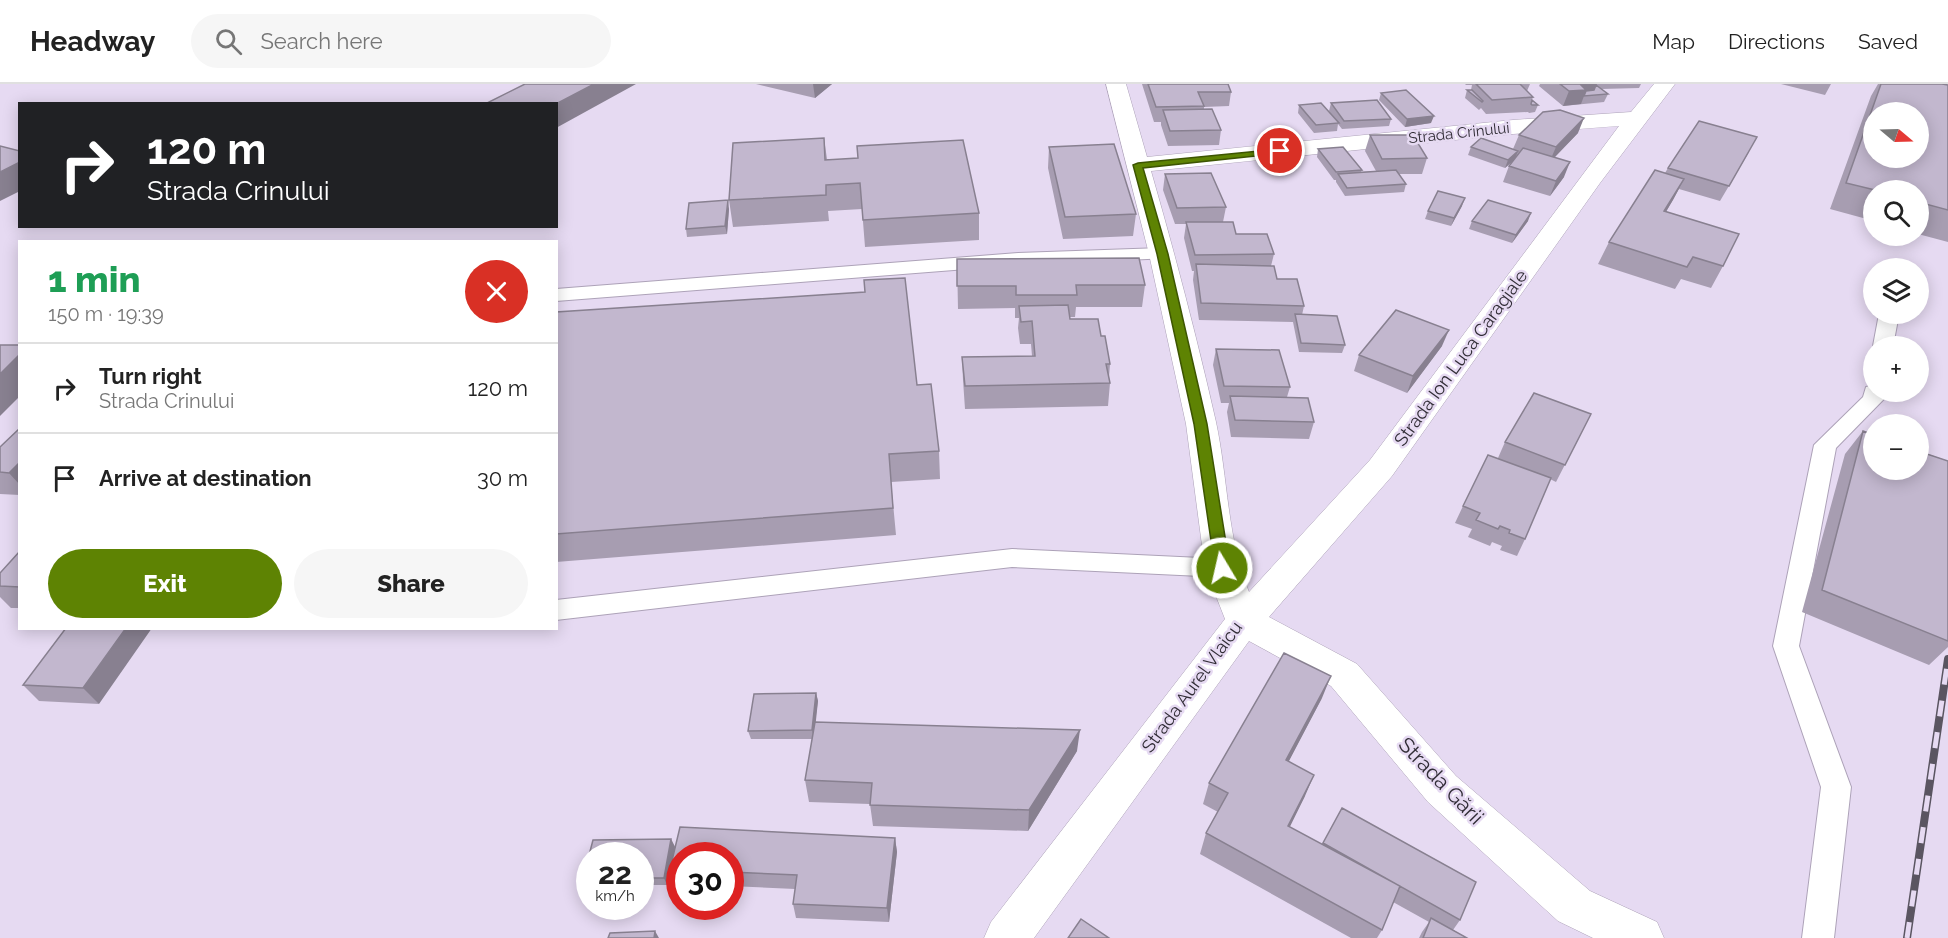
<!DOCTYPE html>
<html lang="en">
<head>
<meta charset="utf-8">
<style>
  :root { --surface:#fff; --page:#f6f6f6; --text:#222; --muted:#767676; --line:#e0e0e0; --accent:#5e8303 }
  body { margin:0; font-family:Raleway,sans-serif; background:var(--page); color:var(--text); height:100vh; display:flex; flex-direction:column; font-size:22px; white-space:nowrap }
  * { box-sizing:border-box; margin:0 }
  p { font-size:20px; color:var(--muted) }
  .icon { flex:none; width:33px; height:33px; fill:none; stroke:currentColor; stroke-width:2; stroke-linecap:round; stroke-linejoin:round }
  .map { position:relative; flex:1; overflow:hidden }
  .panel { position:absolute; left:18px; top:156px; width:540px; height:390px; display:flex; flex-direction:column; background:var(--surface); border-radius:0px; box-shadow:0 3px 15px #0003 }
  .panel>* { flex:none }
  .top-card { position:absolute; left:18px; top:18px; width:540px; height:126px; border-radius:0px; box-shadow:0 3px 15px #0003; background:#202124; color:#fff; overflow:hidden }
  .needle { width:39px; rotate:109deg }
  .controls { position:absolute; left:1863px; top:18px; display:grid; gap:12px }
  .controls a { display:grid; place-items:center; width:66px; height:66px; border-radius:50%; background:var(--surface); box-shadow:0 3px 15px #0003; font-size:30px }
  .speed { position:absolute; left:576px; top:758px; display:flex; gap:12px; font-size:30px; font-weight:700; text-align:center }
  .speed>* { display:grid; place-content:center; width:78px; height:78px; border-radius:50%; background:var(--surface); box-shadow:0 3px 15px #0003; line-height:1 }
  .speed small { font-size:15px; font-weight:400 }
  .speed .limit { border:9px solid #d22; background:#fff; color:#111 }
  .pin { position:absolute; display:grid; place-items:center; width:51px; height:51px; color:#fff; margin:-26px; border:3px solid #fff; border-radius:50%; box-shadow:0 2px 6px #0007 }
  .me { position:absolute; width:66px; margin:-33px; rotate:351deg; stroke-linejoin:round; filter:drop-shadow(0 0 4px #0008) }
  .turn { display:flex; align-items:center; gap:21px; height:126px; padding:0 30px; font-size:27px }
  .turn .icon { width:78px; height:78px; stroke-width:2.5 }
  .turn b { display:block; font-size:42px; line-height:51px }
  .round { display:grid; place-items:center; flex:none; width:63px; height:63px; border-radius:32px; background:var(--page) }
  .head { display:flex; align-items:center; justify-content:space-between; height:102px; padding:0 30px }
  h1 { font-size:36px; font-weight:800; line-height:45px; color:#1e9e55 }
  .action { display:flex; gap:12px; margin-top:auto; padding:12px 30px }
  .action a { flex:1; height:69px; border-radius:36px; background:var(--accent); color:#fff; font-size:24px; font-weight:800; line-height:69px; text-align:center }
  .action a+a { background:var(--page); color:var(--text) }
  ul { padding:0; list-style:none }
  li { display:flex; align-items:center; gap:18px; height:90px; padding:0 30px; border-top:2px solid var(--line) }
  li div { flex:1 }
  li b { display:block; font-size:22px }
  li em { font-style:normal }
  header { display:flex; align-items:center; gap:36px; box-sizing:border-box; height:84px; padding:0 30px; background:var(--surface); border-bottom:2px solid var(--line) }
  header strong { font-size:28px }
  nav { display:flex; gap:33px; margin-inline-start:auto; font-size:21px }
  .search { width:420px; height:54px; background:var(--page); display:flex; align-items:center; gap:15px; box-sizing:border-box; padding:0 21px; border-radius:33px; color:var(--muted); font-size:22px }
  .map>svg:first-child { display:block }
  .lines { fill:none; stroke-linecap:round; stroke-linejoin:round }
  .service-casing { stroke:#ada2b8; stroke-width:2 }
  .minor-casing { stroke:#ada2b8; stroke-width:1 }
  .service { fill:#fff; fill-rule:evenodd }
  .minor { fill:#fff; fill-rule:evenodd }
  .rail-casing { stroke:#5a5561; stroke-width:8 }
  .rail { stroke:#e6daf2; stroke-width:5; stroke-dasharray:16; stroke-linecap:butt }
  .wall { fill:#a79db1 }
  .shaded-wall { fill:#888090 }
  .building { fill:#c2b7ce; stroke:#888090; stroke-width:1.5; fill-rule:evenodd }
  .route { fill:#5e8303; stroke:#3d5502; stroke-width:1.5 }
  .labels { text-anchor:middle; stroke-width:5; stroke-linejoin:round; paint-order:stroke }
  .far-street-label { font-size:15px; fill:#312d36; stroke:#e6daf2 }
  .street-label { font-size:18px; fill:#312d36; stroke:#e6daf2 }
  .near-street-label { font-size:21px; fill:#312d36; stroke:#e6daf2 }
</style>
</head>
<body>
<header>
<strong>Headway</strong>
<div class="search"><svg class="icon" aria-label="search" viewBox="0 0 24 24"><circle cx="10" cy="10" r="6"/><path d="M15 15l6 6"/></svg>Search here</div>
<nav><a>Map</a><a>Directions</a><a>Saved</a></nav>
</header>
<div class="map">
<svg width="1948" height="854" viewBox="0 0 1948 854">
  <rect width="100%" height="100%" fill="#e6daf2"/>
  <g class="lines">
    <defs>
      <path id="service" d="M 1162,164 L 1169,166 L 1171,170 L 1169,174 L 1018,181 L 556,217 L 556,205 L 1018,169 Z
        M 1879,230 L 1899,230 L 1893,262 L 1873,262 Z
        M 1874,301 L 1874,308 L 1884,308 L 1884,315 L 1836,364 L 1799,562 L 1851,703 L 1834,854 L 1802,854 L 1821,703 L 1773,562 L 1814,361 L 1863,313 L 1866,303 Z
        M 1012,465 L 1222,475 L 1231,477 L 1235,484 L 1231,491 L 1222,493 L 1012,483 L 556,536 L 556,516 Z"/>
      <path id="minor" d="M 1106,0 L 1126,0 L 1147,73 L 1513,36 L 1631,28 L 1654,0 L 1675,0 L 1600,99 L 1392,392 L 1269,533 L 1357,580 L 1456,692 L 1590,807 L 1657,838 L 1664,854 L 1593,854 L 1558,837 L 1428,718 L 1331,602 L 1249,557 L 1034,854 L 984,854 L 991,838 L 1225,535 L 1205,484 L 1186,340 L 1149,170 ZM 1619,42 L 1370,376 L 1249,508 C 1227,455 1228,394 1216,338 C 1197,254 1175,170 1151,87 L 1513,50 Z"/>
    </defs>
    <use href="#service" class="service-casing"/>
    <use href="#minor" class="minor-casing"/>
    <use href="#service" class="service"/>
    <use href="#minor" class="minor"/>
    <defs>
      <path id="rail" d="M 1907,854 L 1948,575"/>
    </defs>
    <use href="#rail" class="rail-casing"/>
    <use href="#rail" class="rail"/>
  </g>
  <path class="wall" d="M 756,0 L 832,0 L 815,14 Z
    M 1142,0 L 1228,0 L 1231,8 L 1229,22 L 1204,23 L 1204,25 L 1221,46 L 1219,61 L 1168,62 L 1161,41 L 1161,38 L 1154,38 Z
    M 1465,0 L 1530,0 L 1527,7 L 1533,13 L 1532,16 L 1538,21 L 1535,28 L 1529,29 L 1528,28 L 1486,30 L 1481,24 L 1479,26 L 1465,14 L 1467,6 L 1471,6 L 1472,1 L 1466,1 Z
    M 1540,0 L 1641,0 L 1639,4 L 1601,5 L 1608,10 L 1604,18 L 1563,22 L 1539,2 Z
    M 1781,0 L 1831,0 L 1825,11 Z
    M 1878,0 L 1942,0 L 1948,1 L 1948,158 L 1918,150 L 1918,106 L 1874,106 L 1874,137 L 1830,125 L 1871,12 Z
    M 1381,9 L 1431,39 L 1405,43 L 1379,16 Z
    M 1331,19 L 1391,35 L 1389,42 L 1342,45 L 1338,40 L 1337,47 L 1314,49 L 1298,29 L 1299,21 L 1333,33 L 1329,27 Z
    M 1578,49 L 1555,73 L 1564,93 L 1550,112 L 1503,98 L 1509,82 L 1514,76 L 1505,84 L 1468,71 L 1471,63 L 1513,65 L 1519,51 Z
    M 1370,51 L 1427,74 L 1422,90 L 1399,90 L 1406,100 L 1404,108 L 1345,112 L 1336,98 L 1336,96 L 1334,96 L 1317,73 L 1318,65 L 1362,86 L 1361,88 L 1376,87 L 1365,67 Z
    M 824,54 L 827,75 L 979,129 L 979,156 L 865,163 L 862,125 L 828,127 L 829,137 L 733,143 L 729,116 Z
    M 1049,63 L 1136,130 L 1133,152 L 1063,155 L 1048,84 Z
    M 1749,68 L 1720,117 L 1679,105 L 1666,128 L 1723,182 L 1711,204 L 1681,195 L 1675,205 L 1598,180 L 1609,158 L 1665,89 L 1668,84 Z
    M 1165,90 L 1226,123 L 1223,138 L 1236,150 L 1274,170 L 1271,182 L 1277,195 L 1304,222 L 1302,231 L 1345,261 L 1342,269 L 1299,268 L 1293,238 L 1199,236 L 1193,196 L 1194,187 L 1192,187 L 1184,154 L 1186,140 L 1175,140 L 1163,106 Z
    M 1462,122 L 1451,142 L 1425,135 L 1428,127 Z
    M 729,125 L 727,150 L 687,153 L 686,145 Z
    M 1472,137 L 1528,137 L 1512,159 L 1469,145 Z
    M 957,175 L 1145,201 L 1142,223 L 1076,223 L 1075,233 L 1070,233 L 1070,235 L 1101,252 L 1110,280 L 1109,293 L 1110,299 L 1108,322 L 965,325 L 963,296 L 962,273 L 1032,272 L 1031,260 L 1020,260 L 1018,244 L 1019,234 L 1015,234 L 1015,224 L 958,225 Z
    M 556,228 L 917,301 L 939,367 L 940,395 L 891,398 L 896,451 L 556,478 Z
    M 1442,262 L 1407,309 L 1354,287 L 1359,271 Z
    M 1216,265 L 1290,303 L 1287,313 L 1314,338 L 1309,355 L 1231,353 L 1227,328 L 1229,319 L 1221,319 L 1213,281 Z
    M 1591,330 L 1556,398 L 1550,395 L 1525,455 L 1517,472 L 1500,466 L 1502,462 L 1492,458 L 1490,462 L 1468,453 L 1472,445 L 1455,439 L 1463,422 L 1498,374 L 1505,358 Z
    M 20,344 L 20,411 L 0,410 L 0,363 Z
    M 1863,347 L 1948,377 L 1948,563 L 1929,581 L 1802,528 L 1845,370 Z
    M 20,467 L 20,524 L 11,524 L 0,513 L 0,489 Z
    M 66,544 L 99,620 L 39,617 L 23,601 Z
    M 816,609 L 818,617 L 815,638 L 1077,667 L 1028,747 L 873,742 L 870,720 L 809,718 L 805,696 L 812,655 L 751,655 L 748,647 Z
    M 1322,614 L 1288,678 L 1305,712 L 1289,743 L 1323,761 L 1342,724 L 1460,836 L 1453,846 L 1467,854 L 1419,854 L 1422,848 L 1429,838 L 1393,818 L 1382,846 L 1377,854 L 1351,854 L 1200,770 L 1206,749 L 1218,728 L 1203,720 L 1209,699 Z
    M 680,743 L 895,754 L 897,768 L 889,838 L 796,834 L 793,820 L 795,805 L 730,802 L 730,771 L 680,771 L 680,800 L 676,799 L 670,786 L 667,801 L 640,801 L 640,771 L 590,771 L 590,802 L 587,802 L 583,794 L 593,756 L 671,755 L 675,763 L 672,777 Z"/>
  <path class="shaded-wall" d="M 594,0 L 636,0 L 556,44 L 556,20 Z
    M 813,0 L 832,0 L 815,14 Z
    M 1589,0 L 1597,0 L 1592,12 L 1584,12 L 1581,20 L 1563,22 L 1569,7 L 1581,1 Z
    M 1434,32 L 1431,39 L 1405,43 L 1407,35 Z
    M 1584,34 L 1578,49 L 1549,79 L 1556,63 Z
    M 1518,67 L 1515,75 L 1505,84 L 1508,76 Z
    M 20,78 L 20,107 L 0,117 L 0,88 Z
    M 1570,78 L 1564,93 L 1550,112 L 1556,97 Z
    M 1684,95 L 1673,116 L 1653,149 L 1664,127 Z
    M 1465,114 L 1462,122 L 1451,142 L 1454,134 Z
    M 728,116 L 729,125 L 727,150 L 725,142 Z
    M 1531,129 L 1528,137 L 1512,159 L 1516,151 Z
    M 1449,246 L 1442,262 L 1407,309 L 1413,292 Z
    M 20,270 L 20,312 L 0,332 L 0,290 Z
    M 20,378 L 20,401 L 9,389 Z
    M 126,544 L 152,544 L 99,620 L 83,604 Z
    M 1331,592 L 1322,614 L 1278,698 L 1286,676 Z
    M 816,609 L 818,617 L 814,655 L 812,646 Z
    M 1080,646 L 1077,667 L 1028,747 L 1029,726 Z
    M 1314,691 L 1305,712 L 1280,763 L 1288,742 Z
    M 895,754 L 897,768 L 889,838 L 887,824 Z
    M 671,755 L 675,763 L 667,801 L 664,794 Z
    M 655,847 L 659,854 L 654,854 Z"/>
  <path class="building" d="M 525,0 L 594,0 L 556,20 L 493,20 L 489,18 Z
    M 1148,0 L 1228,0 L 1231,8 L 1198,8 L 1204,22 L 1156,23 Z
    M 1476,0 L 1520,0 L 1533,13 L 1492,16 Z
    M 1560,0 L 1589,0 L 1581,1 L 1586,6 L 1569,7 Z
    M 1881,0 L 1942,0 L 1948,1 L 1948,126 L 1918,118 L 1918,106 L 1875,106 L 1846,99 ZM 1874,28 L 1918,28 L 1918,74 L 1874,74 Z
    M 1596,1 L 1608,10 L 1584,12 L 1586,7 L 1594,6 Z
    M 1406,6 L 1434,32 L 1407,35 L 1381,9 Z
    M 1467,6 L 1472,6 L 1483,17 L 1482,18 Z
    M 1377,16 L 1391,35 L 1344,37 L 1331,19 Z
    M 1532,16 L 1538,21 L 1532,21 L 1531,20 Z
    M 1321,19 L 1339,39 L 1316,41 L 1299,21 Z
    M 1212,25 L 1221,46 L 1170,47 L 1163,26 Z
    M 1560,26 L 1584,34 L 1556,63 L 1519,51 L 1543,28 Z
    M 1699,37 L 1757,53 L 1729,102 L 1668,84 Z
    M 1370,51 L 1413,51 L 1427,74 L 1382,75 Z
    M 824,54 L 825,76 L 858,74 L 857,62 L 963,56 L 979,129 L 863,136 L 860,99 L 826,101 L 826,111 L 729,116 L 733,59 Z
    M 1481,54 L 1518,67 L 1508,76 L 1471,63 Z
    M 1114,60 L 1136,130 L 1065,133 L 1049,63 Z
    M 0,62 L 20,67 L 20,78 L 0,88 Z
    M 1343,63 L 1362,86 L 1336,88 L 1318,65 Z
    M 1523,64 L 1570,78 L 1556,97 L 1509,82 Z
    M 1396,86 L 1406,100 L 1347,104 L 1338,90 Z
    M 1655,86 L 1684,95 L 1664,127 L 1739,150 L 1723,182 L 1693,173 L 1687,183 L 1609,158 Z
    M 1211,89 L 1226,123 L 1177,124 L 1165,90 Z
    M 1438,107 L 1465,114 L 1454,134 L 1428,127 Z
    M 728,116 L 725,142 L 686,145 L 689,119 Z
    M 1488,116 L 1531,129 L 1516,151 L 1472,137 Z
    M 1186,138 L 1233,138 L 1236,150 L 1267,150 L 1274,170 L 1195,171 Z
    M 1139,174 L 1145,201 L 1076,201 L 1077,211 L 1016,211 L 1016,202 L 957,202 L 957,175 Z
    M 1196,180 L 1274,182 L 1277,195 L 1297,195 L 1304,222 L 1201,219 Z
    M 905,194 L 917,301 L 931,300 L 939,367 L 889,370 L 893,424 L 556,450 L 556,228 L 865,208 L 864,196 Z
    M 1068,221 L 1070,235 L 1098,235 L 1101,252 L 1105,252 L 1110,280 L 1106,280 L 1110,299 L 965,302 L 962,273 L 1035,272 L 1032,237 L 1021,238 L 1019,222 Z
    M 1396,226 L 1449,246 L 1413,292 L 1359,271 Z
    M 1295,230 L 1337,232 L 1345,261 L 1301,259 Z
    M 0,261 L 20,261 L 20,270 L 0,290 Z
    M 1216,265 L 1279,266 L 1290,303 L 1224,302 Z
    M 1534,309 L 1591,330 L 1565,381 L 1505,358 Z
    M 1230,312 L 1308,314 L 1314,338 L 1235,336 Z
    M 20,344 L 20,378 L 9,389 L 0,388 L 0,363 Z
    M 1863,347 L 1874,351 L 1874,386 L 1918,386 L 1918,367 L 1948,377 L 1948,557 L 1822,506 Z
    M 1488,371 L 1551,394 L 1525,455 L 1509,449 L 1510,446 L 1500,442 L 1498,445 L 1476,436 L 1480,429 L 1463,422 Z
    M 20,467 L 20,503 L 0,502 L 0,489 Z
    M 66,544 L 126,544 L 83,604 L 23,601 Z
    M 1284,569 L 1331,592 L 1286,676 L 1314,691 L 1288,742 L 1400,802 L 1382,846 L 1206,749 L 1228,709 L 1209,699 Z
    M 816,609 L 812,646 L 748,647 L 754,610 Z
    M 815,638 L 1080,646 L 1029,726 L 870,721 L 872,699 L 805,696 Z
    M 1342,724 L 1476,798 L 1460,836 L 1323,759 Z
    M 680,743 L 895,754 L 887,824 L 793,820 L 797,791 L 730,788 L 730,771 L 680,771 L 680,785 L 670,785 Z
    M 671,755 L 664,794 L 640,794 L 640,771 L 590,771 L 590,794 L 583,794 L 593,756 Z
    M 1431,834 L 1467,854 L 1423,854 Z
    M 1081,835 L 1109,854 L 1068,854 Z
    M 655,847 L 654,854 L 608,854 L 610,849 Z"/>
  <path class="route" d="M 1280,65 L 1285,67 L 1283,69 L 1143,84 L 1168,170 L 1207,340 L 1230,484 L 1222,489 L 1215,484 L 1194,340 L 1157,170 L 1133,81 L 1138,79 Z"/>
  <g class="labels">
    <g class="far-street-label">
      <text transform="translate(1459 49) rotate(-6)" y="5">Strada Crinului</text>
    </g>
    <g class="street-label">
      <text transform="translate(1461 274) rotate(-54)" y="6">Strada Ion Luca Caragiale</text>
      <text transform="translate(1192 603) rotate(-54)" y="6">Strada Aurel Vlaicu</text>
    </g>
    <g class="near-street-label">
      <text transform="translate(1441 697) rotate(46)" y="7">Strada Gării</text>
    </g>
  </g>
</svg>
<div class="controls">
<a><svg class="needle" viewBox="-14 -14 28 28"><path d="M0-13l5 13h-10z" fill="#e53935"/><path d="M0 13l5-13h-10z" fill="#767676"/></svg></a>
<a><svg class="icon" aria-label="search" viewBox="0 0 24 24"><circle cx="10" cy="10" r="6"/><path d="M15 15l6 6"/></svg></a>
<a><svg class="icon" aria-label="layers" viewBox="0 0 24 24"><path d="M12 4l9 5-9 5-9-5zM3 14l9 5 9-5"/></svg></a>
<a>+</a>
<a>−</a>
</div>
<div class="speed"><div>22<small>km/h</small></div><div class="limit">30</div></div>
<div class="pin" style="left:1280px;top:67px;background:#d93025"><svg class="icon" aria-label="arrive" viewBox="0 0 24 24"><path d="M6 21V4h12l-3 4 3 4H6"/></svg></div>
<svg class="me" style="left:1222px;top:484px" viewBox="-20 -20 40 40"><circle r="17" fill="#5e8303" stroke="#fff" stroke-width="3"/><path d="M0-11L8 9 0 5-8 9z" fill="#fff"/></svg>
<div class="top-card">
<div class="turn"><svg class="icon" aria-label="right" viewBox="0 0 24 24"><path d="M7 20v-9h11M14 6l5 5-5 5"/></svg><div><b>120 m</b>Strada Crinului</div></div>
</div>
<section class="panel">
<div class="head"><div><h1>1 min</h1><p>150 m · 19:39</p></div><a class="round" style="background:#d93025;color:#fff"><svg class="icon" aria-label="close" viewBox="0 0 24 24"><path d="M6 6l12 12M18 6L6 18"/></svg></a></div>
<ul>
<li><svg class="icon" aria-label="right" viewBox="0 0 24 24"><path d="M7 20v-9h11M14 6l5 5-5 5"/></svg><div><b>Turn right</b><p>Strada Crinului</p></div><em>120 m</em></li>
<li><svg class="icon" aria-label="arrive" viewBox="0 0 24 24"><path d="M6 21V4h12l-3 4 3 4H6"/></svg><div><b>Arrive at destination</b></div><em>30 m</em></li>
</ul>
<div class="action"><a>Exit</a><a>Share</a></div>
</section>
</div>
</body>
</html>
